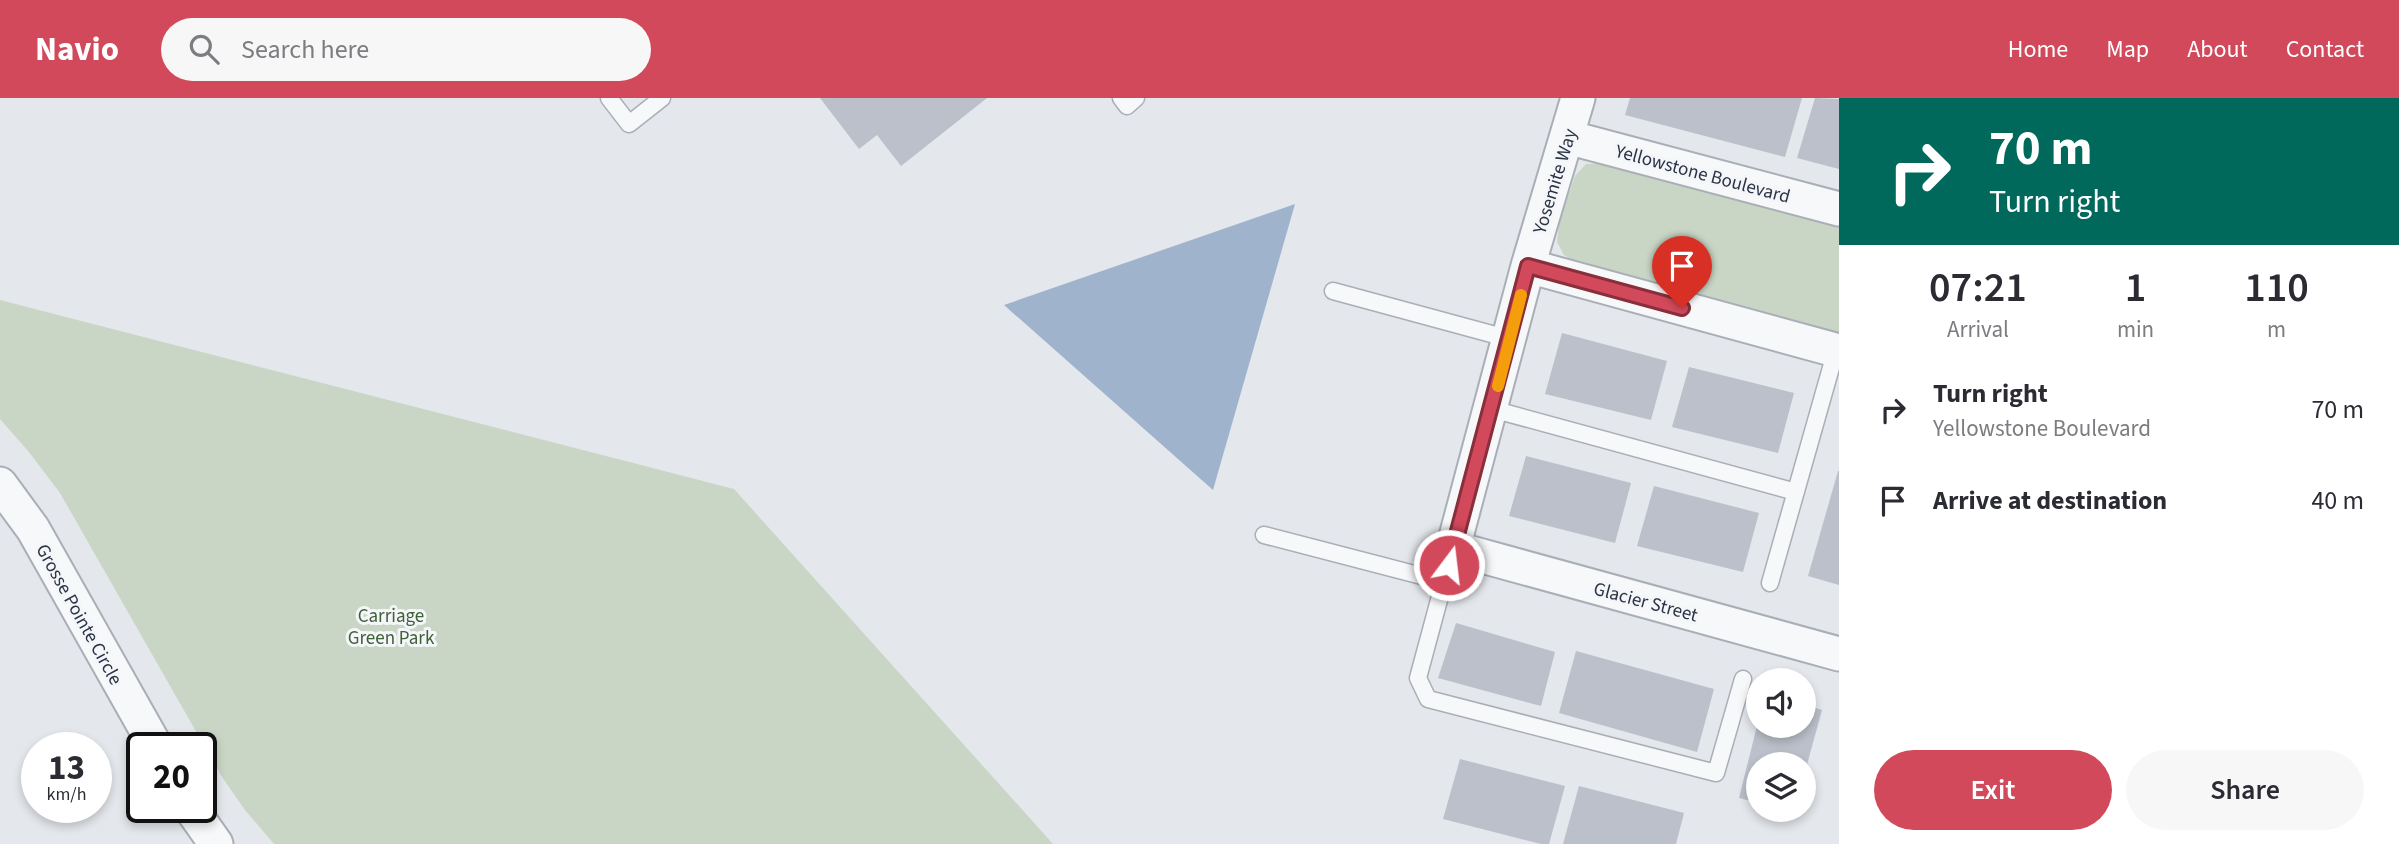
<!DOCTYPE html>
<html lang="en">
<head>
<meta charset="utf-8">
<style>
  :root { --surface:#fff; --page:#f7f7f7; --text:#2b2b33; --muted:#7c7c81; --accent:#d1495b }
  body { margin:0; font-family:"Source Sans 3",sans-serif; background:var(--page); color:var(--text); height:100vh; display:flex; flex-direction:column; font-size:26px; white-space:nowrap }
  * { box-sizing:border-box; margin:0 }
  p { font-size:23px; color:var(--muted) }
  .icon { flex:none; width:38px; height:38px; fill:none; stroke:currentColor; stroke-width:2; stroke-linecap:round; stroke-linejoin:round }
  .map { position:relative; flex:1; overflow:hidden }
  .sheet { display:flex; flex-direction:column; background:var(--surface); width:560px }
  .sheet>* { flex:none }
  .hud { background:#00695c; color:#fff; overflow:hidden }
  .fabs { position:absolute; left:1746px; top:570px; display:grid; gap:14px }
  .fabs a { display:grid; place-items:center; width:70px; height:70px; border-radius:50%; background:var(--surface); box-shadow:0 4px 10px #0003; font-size:35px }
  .speed { position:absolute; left:21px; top:634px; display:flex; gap:14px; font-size:35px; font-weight:700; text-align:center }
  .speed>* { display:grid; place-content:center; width:91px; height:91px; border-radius:50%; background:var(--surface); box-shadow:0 4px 10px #0003; line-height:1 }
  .speed small { font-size:18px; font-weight:400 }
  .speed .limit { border:4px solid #111; border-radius:10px; background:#fff; color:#111 }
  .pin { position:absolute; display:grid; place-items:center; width:60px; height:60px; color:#fff; margin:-72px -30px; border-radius:50% 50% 50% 0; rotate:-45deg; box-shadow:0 0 7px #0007 }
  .pin .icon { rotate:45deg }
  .me { position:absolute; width:77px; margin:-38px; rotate:15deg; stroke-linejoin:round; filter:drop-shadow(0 0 5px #0008) }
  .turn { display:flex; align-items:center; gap:24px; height:147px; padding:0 35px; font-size:32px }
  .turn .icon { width:91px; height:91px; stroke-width:2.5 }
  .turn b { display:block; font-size:49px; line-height:60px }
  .eta { display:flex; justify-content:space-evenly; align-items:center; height:119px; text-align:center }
  .eta b { font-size:42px; font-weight:600; line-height:49px }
  .cta { display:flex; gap:14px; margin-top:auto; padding:14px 35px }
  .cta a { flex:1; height:80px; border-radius:42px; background:var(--accent); color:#fff; font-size:28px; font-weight:600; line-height:80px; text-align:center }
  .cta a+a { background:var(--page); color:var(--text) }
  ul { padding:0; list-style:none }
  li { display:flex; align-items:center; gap:21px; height:91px; padding:0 35px }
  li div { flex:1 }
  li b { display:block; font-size:26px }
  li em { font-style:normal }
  header { display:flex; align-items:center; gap:42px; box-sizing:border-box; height:98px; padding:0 35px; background:var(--accent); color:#fff }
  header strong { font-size:33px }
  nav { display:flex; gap:38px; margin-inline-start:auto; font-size:24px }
  .search { width:490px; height:63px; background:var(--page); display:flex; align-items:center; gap:18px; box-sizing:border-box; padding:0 24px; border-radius:38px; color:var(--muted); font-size:26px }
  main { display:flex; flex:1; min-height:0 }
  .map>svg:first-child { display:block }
  .green { fill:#c9d6c5 }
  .water { fill:#9fb4cc }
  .building { fill:#bbc0ca }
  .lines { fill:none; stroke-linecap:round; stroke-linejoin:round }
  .lane-casing { stroke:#a9aeb7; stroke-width:19 }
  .street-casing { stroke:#a9aeb7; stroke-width:37 }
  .lane { stroke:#f7f8fa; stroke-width:16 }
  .street { stroke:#f7f8fa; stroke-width:33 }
  .route-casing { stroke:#882f3b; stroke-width:18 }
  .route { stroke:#d1495b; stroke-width:12 }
  .slow { stroke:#f59e0b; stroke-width:12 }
  .labels { text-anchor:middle; stroke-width:6; stroke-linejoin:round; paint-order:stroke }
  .street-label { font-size:19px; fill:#2b3445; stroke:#f4f6f9 }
  .park-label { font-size:19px; fill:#3f6138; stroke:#f4f6f9 }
</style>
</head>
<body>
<header>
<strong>Navio</strong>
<div class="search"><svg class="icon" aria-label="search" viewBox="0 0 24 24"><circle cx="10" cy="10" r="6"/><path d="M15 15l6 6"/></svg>Search here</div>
<nav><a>Home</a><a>Map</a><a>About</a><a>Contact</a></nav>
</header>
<main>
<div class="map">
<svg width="1839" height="746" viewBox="0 0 1839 746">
  <rect width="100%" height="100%" fill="#e4e7ec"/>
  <path class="green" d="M 1627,65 L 1839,121 L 1839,245 L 1590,174 L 1564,157 L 1557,144 L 1559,126 L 1575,78 L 1586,66 Z
    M 0,202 L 734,391 L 1053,746 L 274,746 L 245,712 L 222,679 L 60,395 L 29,354 L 0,321 Z"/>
  <path class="water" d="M 1295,106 L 1213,392 L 1004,207 Z"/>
  <path class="building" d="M 820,0 L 987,0 L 901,68 L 877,37 L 859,51 Z
    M 1630,0 L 1802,0 L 1785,59 L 1625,17 Z
    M 1815,0 L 1839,1 L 1839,71 L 1797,60 Z
    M 1562,235 L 1667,263 L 1651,322 L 1545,296 Z
    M 1689,269 L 1794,295 L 1778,355 L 1672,329 Z
    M 1526,358 L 1631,385 L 1615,445 L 1509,418 Z
    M 1838,373 L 1839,373 L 1839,487 L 1808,478 Z
    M 1654,388 L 1759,415 L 1743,474 L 1637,448 Z
    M 1456,525 L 1555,554 L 1541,608 L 1438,580 Z
    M 1576,553 L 1714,591 L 1697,654 L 1559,615 Z
    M 1804,606 L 1822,612 L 1805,674 L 1804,667 L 1759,667 L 1759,705 L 1739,700 L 1757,628 L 1804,628 Z
    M 1460,661 L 1565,688 L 1549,746 L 1541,746 L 1443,721 Z
    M 1579,688 L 1684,715 L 1676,746 L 1563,746 Z"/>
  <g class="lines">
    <defs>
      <path id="lane" d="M 609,0 L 629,26 L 662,0
        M 1121,0 L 1127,8 L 1136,0
        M 1333,193 L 1510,241
        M 1492,311 L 1796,394
        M 1264,437 L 1445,484
        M 1453,450 L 1418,580 L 1428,601 L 1716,675 L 1743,581
        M 1770,485 L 1836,252"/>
      <path id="street" d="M 1578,0 L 1528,168 L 1453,450 L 1839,556
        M 1567,39 L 1839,111
        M 1528,168 L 1839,253
        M 0,386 L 33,431 L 156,649
        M 190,709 L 216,746"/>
    </defs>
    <use href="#lane" class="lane-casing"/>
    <use href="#street" class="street-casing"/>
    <use href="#lane" class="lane"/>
    <use href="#street" class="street"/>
  </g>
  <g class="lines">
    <defs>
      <path id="route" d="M 1449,467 L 1528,168 L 1682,210"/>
    </defs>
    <use href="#route" class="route-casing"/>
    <use href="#route" class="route"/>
    <path class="slow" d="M 1498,288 L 1521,197"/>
  </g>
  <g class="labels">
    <g class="street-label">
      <text transform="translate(1703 75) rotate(15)" y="7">Yellowstone Boulevard</text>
      <text transform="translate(1554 83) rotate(-73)" y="7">Yosemite Way</text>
      <text transform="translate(1646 503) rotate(15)" y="7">Glacier Street</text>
      <text transform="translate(80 516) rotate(61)" y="7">Grosse Pointe Circle</text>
    </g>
    <g class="park-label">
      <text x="391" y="524">Carriage<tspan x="391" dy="22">Green Park</tspan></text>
    </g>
  </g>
</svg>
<div class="fabs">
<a><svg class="icon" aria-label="sound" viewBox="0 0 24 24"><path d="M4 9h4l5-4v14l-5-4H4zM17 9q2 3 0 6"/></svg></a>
<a><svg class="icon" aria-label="layers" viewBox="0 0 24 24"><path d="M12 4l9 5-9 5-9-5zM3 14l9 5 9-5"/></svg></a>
</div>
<div class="speed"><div>13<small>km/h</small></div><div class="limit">20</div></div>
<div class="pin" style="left:1682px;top:210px;background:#d93025"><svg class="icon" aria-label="arrive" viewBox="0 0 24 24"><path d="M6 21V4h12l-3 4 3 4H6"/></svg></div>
<svg class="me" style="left:1449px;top:467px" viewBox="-20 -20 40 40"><circle r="17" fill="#d1495b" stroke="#fff" stroke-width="3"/><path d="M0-11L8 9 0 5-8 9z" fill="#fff"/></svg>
</div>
<section class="sheet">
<div class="hud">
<div class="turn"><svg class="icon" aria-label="right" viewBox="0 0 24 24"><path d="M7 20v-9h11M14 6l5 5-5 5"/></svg><div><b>70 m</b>Turn right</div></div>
</div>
<div class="eta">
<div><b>07:21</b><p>Arrival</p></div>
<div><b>1</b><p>min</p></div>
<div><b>110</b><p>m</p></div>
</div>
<ul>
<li><svg class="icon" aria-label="right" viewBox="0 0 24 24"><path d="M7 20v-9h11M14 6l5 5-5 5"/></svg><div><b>Turn right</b><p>Yellowstone Boulevard</p></div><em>70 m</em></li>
<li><svg class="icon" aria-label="arrive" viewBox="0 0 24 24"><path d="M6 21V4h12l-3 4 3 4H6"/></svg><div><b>Arrive at destination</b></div><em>40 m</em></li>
</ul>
<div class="cta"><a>Exit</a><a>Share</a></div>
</section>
</main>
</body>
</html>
